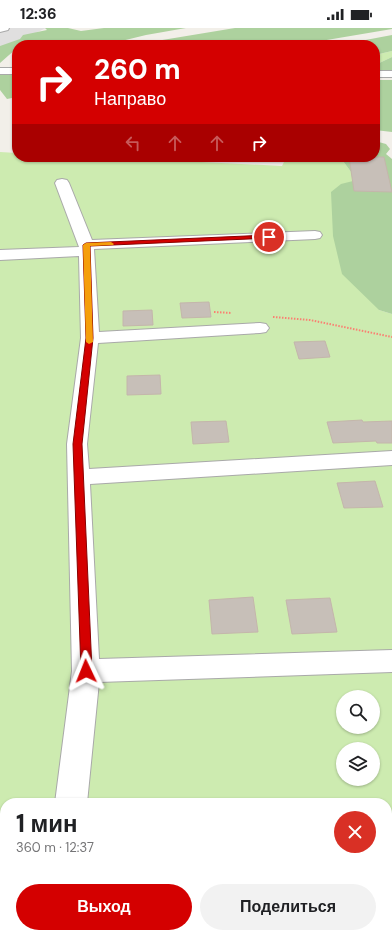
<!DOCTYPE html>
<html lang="ru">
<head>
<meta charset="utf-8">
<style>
  :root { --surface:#fff; --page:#f2f2f2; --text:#202124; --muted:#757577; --accent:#d40000 }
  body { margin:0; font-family:"DM Sans",sans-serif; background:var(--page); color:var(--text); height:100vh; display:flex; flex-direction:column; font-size:15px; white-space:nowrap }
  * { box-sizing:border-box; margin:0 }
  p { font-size:13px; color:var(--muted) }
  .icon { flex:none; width:22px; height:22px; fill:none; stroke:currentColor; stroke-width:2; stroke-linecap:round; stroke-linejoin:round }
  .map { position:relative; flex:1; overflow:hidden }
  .sheet { position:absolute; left:0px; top:770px; width:392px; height:140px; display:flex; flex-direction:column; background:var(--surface); border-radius:16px 16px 0 0; box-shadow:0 1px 3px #0004 }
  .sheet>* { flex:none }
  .guide { position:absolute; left:12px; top:12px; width:368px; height:122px; border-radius:16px; box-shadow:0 1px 3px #0004; background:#d40000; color:#fff; overflow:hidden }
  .controls { position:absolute; left:336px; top:662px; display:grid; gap:8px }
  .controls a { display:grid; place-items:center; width:44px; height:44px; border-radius:50%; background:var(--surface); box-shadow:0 1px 3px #0004; font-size:20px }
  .pin { position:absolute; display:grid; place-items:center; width:34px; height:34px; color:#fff; margin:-17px; border:2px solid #fff; border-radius:50%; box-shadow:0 1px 4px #0007 }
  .me { position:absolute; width:44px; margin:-22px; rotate:358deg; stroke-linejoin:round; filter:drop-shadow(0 0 3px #0008) }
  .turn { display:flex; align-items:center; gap:14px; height:84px; padding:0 16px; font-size:18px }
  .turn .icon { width:52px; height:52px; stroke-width:2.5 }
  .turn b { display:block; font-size:28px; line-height:34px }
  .lanes { display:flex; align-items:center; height:38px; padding:0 16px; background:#0003; justify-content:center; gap:20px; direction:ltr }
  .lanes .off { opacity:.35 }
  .round { display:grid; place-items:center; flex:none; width:42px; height:42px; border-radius:21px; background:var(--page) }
  .overview { display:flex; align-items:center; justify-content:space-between; height:68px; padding:0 16px }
  h1 { font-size:24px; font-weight:800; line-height:30px }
  .action { display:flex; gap:8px; margin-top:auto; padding:8px 16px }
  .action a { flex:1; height:46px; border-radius:24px; background:var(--accent); color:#fff; font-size:16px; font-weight:800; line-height:46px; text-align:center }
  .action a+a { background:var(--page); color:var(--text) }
  .status { display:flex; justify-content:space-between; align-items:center; height:28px; padding:0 20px; background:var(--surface); direction:ltr }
  .status svg { height:11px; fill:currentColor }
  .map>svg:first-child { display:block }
  .residential { fill:#e0dfdf }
  .grass { fill:#cdebb0; fill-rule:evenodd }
  .forest { fill:#add19e }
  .building { fill:#c7bfb8; stroke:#c4b6ab }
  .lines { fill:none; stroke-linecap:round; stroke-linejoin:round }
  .minor-casing { stroke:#a9a9a9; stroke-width:2 }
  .path { stroke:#fa8072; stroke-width:2; stroke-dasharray:1.5 1.5; stroke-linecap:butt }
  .minor { fill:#fff; fill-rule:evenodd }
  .route { fill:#d40000; stroke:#8a0000 }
  .slow { fill:#f59e0b }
</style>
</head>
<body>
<div class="status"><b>12:36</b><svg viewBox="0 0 49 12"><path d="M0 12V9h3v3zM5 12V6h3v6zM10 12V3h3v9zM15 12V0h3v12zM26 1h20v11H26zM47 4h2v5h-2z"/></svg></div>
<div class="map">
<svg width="392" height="910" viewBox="0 0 392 910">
  <rect width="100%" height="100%" fill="#f2efe9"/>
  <path class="residential" d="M 0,0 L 46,0 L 0,22 Z"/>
  <path class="grass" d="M 392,23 L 392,29 L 375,37 L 375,27 Z
    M 0,124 L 17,125 L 17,129 L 103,129 L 282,138 L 284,134 L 313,134 L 313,129 L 340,129 L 357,152 L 379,282 L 392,286 L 392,910 L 0,910 ZM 343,669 L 373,669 L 373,699 L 343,699 ZM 343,721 L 373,721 L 373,751 L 343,751 ZM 5,775 L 387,775 L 387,905 L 5,905 Z"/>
  <path class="forest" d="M 45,0 L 68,0 L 81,3 L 104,0 L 186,0 L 146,7 L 105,17 L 17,17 L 17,20 L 0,35 L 0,18 L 20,11 L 23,7 L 47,2 Z
    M 235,0 L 392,0 L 392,1 L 297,17 L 132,17 Z
    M 392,7 L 392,23 L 375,27 L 375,17 L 339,17 Z
    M 392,29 L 392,45 L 375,45 L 375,37 Z
    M 17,39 L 17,69 L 7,71 L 0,62 L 0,41 Z
    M 375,52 L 392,52 L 392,104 L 375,102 Z
    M 375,113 L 386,116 L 390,121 L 386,126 L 392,131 L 392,286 L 379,282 L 342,246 L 333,208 L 331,164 L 341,156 L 357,152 L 340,129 L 375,129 Z"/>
  <path class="building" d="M 349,129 L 384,129 L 392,164 L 354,163 Z
    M 209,274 L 211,289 L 182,290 L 180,275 Z
    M 152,282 L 153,297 L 123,298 L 123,283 Z
    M 325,313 L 330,329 L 299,331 L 294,314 Z
    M 160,347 L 161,366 L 127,367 L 127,348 Z
    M 362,392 L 363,394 L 392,393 L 392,415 L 377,415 L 376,413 L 333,415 L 327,394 Z
    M 226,393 L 229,414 L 193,416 L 191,394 Z
    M 375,453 L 383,479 L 344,480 L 337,455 Z
    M 253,569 L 258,604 L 212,606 L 209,572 Z
    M 330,570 L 337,604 L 292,606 L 286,572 Z"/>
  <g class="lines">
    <defs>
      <path id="minor" d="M 0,0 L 9,0 L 8,2 L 0,4 Z
        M 0,40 L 17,40 L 17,46 L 0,46 Z
        M 375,43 L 392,43 L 392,49 L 375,49 Z
        M 62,151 L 67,152 L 69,155 L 92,212 L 315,203 L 320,204 L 322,207 L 320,210 L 315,211 L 94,221 L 99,304 L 260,295 L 266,296 L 269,300 L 266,304 L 260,305 L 98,315 L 87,416 L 89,441 L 392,423 L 392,437 L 90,456 L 99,631 L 392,622 L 392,644 L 99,654 L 87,775 L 55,775 L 72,643 L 67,416 L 81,310 L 79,228 L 0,232 L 0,222 L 79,219 L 55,155 L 57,152 Z
        M 38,905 L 74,905 L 73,910 L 37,910 Z"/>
    </defs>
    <use href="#minor" class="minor-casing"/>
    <path class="path" d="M 214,284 L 232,285
      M 273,289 L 310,292 L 392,309"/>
    <use href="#minor" class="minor"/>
  </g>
  <path class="route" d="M 269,207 L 272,209 L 271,210 L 90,218 L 93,310 L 82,416 L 92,643 L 90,646 L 86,648 L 82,646 L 81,643 L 73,416 L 86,310 L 83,217 L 86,215 Z"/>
  <path class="slow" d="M 111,214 L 114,216 L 113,217 L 90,218 L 93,314 L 89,316 L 86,314 L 83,217 L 86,215 Z"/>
</svg>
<div class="controls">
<a><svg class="icon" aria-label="search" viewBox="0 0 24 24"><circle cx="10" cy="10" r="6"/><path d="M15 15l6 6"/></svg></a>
<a><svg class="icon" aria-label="layers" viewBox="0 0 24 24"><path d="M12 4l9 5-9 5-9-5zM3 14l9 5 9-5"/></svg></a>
</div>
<div class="pin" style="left:269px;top:209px;background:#d93025"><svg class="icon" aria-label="arrive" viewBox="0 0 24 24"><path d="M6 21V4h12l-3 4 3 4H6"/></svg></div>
<svg class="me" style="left:86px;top:643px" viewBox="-20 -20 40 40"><path d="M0-17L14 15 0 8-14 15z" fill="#d40000" stroke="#fff" stroke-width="4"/></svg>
<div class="guide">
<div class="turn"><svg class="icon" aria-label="right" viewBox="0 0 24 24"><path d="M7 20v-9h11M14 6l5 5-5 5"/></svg><div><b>260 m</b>Направо</div></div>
<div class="lanes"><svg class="icon off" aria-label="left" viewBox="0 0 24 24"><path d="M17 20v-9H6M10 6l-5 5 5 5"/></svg><svg class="icon off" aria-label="ahead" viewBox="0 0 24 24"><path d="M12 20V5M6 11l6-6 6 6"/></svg><svg class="icon off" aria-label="ahead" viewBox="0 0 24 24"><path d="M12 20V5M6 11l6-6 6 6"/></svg><svg class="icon" aria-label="right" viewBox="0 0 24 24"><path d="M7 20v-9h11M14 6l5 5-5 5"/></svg></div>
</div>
<section class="sheet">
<div class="overview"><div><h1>1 мин</h1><p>360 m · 12:37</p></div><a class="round" style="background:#d93025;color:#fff"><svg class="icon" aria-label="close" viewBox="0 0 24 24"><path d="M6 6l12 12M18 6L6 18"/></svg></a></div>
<div class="action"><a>Выход</a><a>Поделиться</a></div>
</section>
</div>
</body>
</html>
